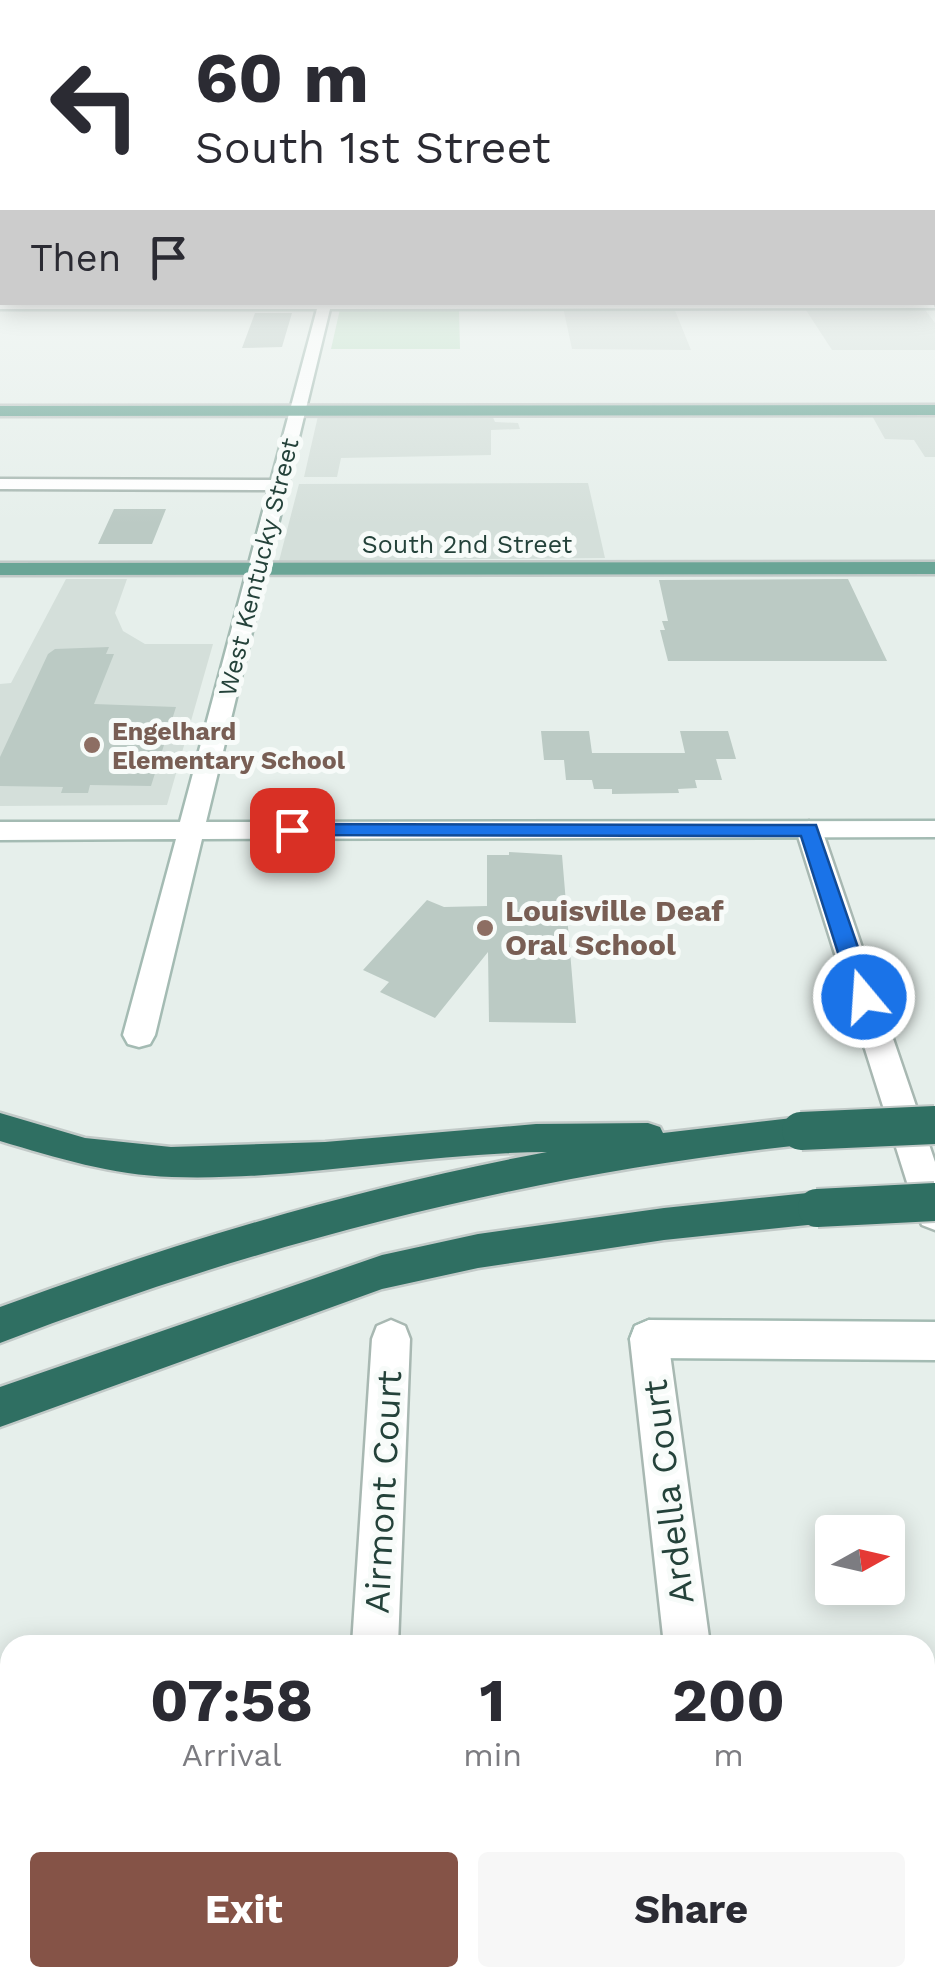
<!DOCTYPE html>
<html lang="en">
<head>
<meta charset="utf-8">
<style>
  :root { --surface:#fff; --page:#f7f7f7; --text:#2b2b33; --muted:#7c7c81; --accent:#855347 }
  body { margin:0; font-family:"Work Sans",sans-serif; background:var(--page); color:var(--text); height:100vh; display:flex; flex-direction:column; font-size:38px; white-space:nowrap }
  * { box-sizing:border-box; margin:0 }
  p { font-size:32px; color:var(--muted) }
  .icon { flex:none; width:55px; height:55px; fill:none; stroke:currentColor; stroke-width:2; stroke-linecap:round; stroke-linejoin:round }
  .map { position:relative; flex:1; overflow:hidden }
  .details { position:absolute; left:0px; top:1635px; width:935px; height:352px; display:flex; flex-direction:column; background:var(--surface); border-radius:30px 30px 0 0; box-shadow:0 5px 25px #0003 }
  .details>* { flex:none }
  .banner { position:absolute; left:0px; top:0px; width:935px; height:305px; box-shadow:0 5px 25px #0003; background:#fff; color:var(--text); overflow:hidden }
  .needle { width:65px; rotate:82deg }
  .tools { position:absolute; left:815px; top:1515px; display:grid; gap:20px }
  .tools a { display:grid; place-items:center; width:90px; height:90px; border-radius:10px; background:var(--surface); box-shadow:0 5px 25px #0003; font-size:50px }
  .pin { position:absolute; display:grid; place-items:center; width:85px; height:85px; color:#fff; margin:-42px; border-radius:20px; box-shadow:0 5px 15px #0006 }
  .me { position:absolute; width:110px; margin:-55px; rotate:342deg; stroke-linejoin:round; filter:drop-shadow(0 0 8px #0008) }
  .turn { display:flex; align-items:center; gap:35px; height:210px; padding:0 30px; font-size:45px }
  .turn .icon { width:130px; height:130px; stroke-width:2.5 }
  .turn b { display:block; font-size:70px; line-height:85px }
  .then { display:flex; align-items:center; height:95px; padding:0 30px; background:#0003; gap:20px; font-size:38px }
  .eta { display:flex; justify-content:space-evenly; align-items:center; height:170px; text-align:center }
  .eta b { font-size:60px; font-weight:700; line-height:70px }
  .primary-button { display:flex; gap:20px; margin-top:auto; padding:20px 30px }
  .primary-button a { flex:1; height:115px; border-radius:10px; background:var(--accent); color:#fff; font-size:40px; font-weight:700; line-height:115px; text-align:center }
  .primary-button a+a { background:var(--page); color:var(--text) }
  .map>svg:first-child { display:block }
  .built { fill:#d4dfda }
  .green { fill:#bfe0c8 }
  .building { fill:#bbcac4 }
  .lines { fill:none; stroke-linecap:round; stroke-linejoin:round }
  .street-casing { stroke:#a8b8b2; stroke-width:5 }
  .secondary-casing { stroke:#a4bbb3; stroke-width:5 }
  .primary-casing { stroke:#c2cac8; stroke-width:5 }
  .highway-casing { stroke:#c2cac8; stroke-width:5 }
  .street { fill:#fff; fill-rule:evenodd }
  .secondary { fill:#fff; fill-rule:evenodd }
  .primary { fill:#6aa596; fill-rule:evenodd }
  .highway { fill:#2f6f62; fill-rule:evenodd }
  .highway-bridge-casing { stroke:#c2cac8; stroke-width:42; stroke-linecap:butt }
  .highway-bridge { stroke:#2f6f62; stroke-width:38 }
  .route { fill:#1a73e8; stroke:#114b97; stroke-width:2.5 }
  .education-dot { fill:#8d6e63; stroke:#f7fbf9; stroke-width:4 }
  .labels { text-anchor:middle; stroke-width:10; stroke-linejoin:round; paint-order:stroke }
  .far-street-label { font-size:25px; fill:#24423a; stroke:#f7fbf9 }
  .far-education-label { font-size:25px; font-weight:bold; fill:#785e54; stroke:#f7fbf9; text-anchor:start }
  .education-label { font-size:30px; font-weight:bold; fill:#785e54; stroke:#f7fbf9; text-anchor:start }
  .near-street-label { font-size:35px; fill:#24423a; stroke:#f7fbf9 }
</style>
</head>
<body>
<div class="map">
<svg width="935" height="1986" viewBox="0 0 935 1986">
  <rect width="100%" height="100%" fill="#e6efeb"/>
  <path class="built" d="M 563,307 L 674,308 L 691,350 L 572,349 Z
    M 804,307 L 923,307 L 935,323 L 935,350 L 832,350 Z
    M 871,414 L 935,414 L 935,457 L 925,457 L 914,440 L 885,439 Z
    M 492,415 L 495,422 L 518,423 L 520,429 L 491,430 L 491,455 L 341,458 L 337,477 L 304,477 L 318,416 Z
    M 588,483 L 605,558 L 279,561 L 299,484 Z
    M 66,579 L 127,579 L 115,613 L 123,631 L 145,644 L 213,644 L 167,805 L 0,806 L 0,684 L 11,683 Z"/>
  <path class="green" d="M 340,309 L 459,309 L 460,349 L 331,349 Z"/>
  <path class="building" d="M 255,313 L 292,313 L 282,347 L 242,348 Z
    M 114,509 L 166,509 L 152,544 L 98,544 Z
    M 848,579 L 887,661 L 668,661 L 660,630 L 665,630 L 662,621 L 668,621 L 659,580 Z
    M 109,647 L 106,654 L 114,654 L 94,704 L 176,707 L 151,786 L 90,785 L 88,793 L 61,793 L 63,787 L 0,786 L 0,757 L 48,654 L 55,649 Z
    M 541,731 L 589,731 L 592,753 L 685,753 L 680,731 L 728,731 L 736,759 L 716,759 L 722,780 L 695,780 L 697,788 L 678,789 L 679,793 L 612,794 L 612,789 L 594,789 L 592,780 L 566,780 L 564,760 L 544,760 Z
    M 509,852 L 562,855 L 576,1023 L 489,1022 L 488,952 L 435,1018 L 380,992 L 389,982 L 363,970 L 427,900 L 444,907 L 487,906 L 487,855 L 509,855 Z"/>
  <g class="lines">
    <defs>
      <path id="street" d="M 0,479 L 279,480 L 288,485 L 279,490 L 0,489 Z
        M 809,821 L 822,830 L 935,1162 L 935,1230 L 922,1225 L 917,1214 L 796,830 Z
        M 391,1320 L 405,1326 L 410,1339 L 398,1645 L 352,1645 L 372,1339 L 377,1326 Z
        M 649,1320 L 663,1326 L 668,1339 L 710,1645 L 664,1645 L 630,1339 L 635,1326 Z
        M 333,1978 L 387,1978 L 386,1986 L 332,1986 Z
        M 700,1978 L 754,1978 L 755,1986 L 701,1986 Z"/>
      <path id="secondary" d="M 932,300 L 935,308 L 330,309 L 206,822 L 935,821 L 935,837 L 202,839 L 155,1035 L 150,1044 L 139,1047 L 128,1044 L 123,1035 L 176,839 L 0,840 L 0,822 L 180,822 L 317,309 L 0,309 L 0,301 Z
        M 649,1320 L 935,1322 L 935,1360 L 649,1358 L 635,1352 L 630,1339 L 635,1326 Z"/>
      <path id="primary" d="M 935,405 L 935,415 L 0,416 L 0,406 Z
        M 935,562 L 935,574 L 0,575 L 0,563 Z"/>
      <path id="highway" d="M 0,1113 L 85,1138 L 171,1147 L 325,1142 L 536,1124 L 648,1123 L 660,1127 L 663,1133 L 801,1117 L 813,1121 L 818,1131 L 813,1141 L 801,1145 C 521,1176 263,1242 0,1343 L 0,1307 C 179,1241 360,1187 547,1152 C 422,1153 298,1181 172,1177 C 112,1175 57,1158 0,1141 Z
        M 817,1192 L 829,1197 L 835,1208 L 829,1219 L 817,1224 L 664,1240 L 478,1268 L 382,1289 L 0,1427 L 0,1387 L 382,1255 L 478,1234 L 664,1208 Z"/>
    </defs>
    <use href="#street" class="street-casing"/>
    <use href="#secondary" class="secondary-casing"/>
    <use href="#primary" class="primary-casing"/>
    <use href="#highway" class="highway-casing"/>
    <use href="#street" class="street"/>
    <use href="#secondary" class="secondary"/>
    <use href="#primary" class="primary"/>
    <use href="#highway" class="highway"/>
    <defs>
      <path id="highway-bridge" d="M 801,1131 L 935,1125
        M 817,1208 L 935,1202"/>
    </defs>
    <use href="#highway-bridge" class="highway-bridge-casing"/>
    <use href="#highway-bridge" class="highway-bridge"/>
  </g>
  <linearGradient id="sky" x2="0" y2="1"><stop stop-color="#84bce0"/><stop offset="0.47" stop-color="#f4f8f6"/><stop offset="1" stop-color="#f4f8f6" stop-opacity="0"/></linearGradient>
  <rect width="935" height="524" fill="url(#sky)"/>
  <path class="route" d="M 292,824 L 816,825 L 875,997 L 864,1006 L 852,997 L 801,836 L 285,835 L 282,830 Z"/>
  <g class="education-dot">
    <circle cx="92" cy="745" r="10"/>
    <circle cx="485" cy="928" r="10"/>
  </g>
  <g class="labels">
    <g class="far-street-label">
      <text x="467" y="553">South 2nd Street</text>
      <text transform="translate(258 567) rotate(-76)" y="9">West Kentucky Street</text>
    </g>
    <g class="far-education-label">
      <text x="112" y="740">Engelhard<tspan x="112" dy="29">Elementary School</tspan></text>
    </g>
    <g class="education-label">
      <text x="505" y="921">Louisville Deaf<tspan x="505" dy="34">Oral School</tspan></text>
    </g>
    <g class="near-street-label">
      <text transform="translate(383 1492) rotate(-87)" y="12">Airmont Court</text>
      <text transform="translate(668 1492) rotate(-97)" y="12">Ardella Court</text>
    </g>
  </g>
</svg>
<div class="tools">
<a><svg class="needle" viewBox="-14 -14 28 28"><path d="M0-13l5 13h-10z" fill="#e53935"/><path d="M0 13l5-13h-10z" fill="#7c7c81"/></svg></a>
</div>
<div class="pin" style="left:292px;top:830px;background:#d93025"><svg class="icon" aria-label="arrive" viewBox="0 0 24 24"><path d="M6 21V4h12l-3 4 3 4H6"/></svg></div>
<svg class="me" style="left:864px;top:997px" viewBox="-20 -20 40 40"><circle r="17" fill="#1a73e8" stroke="#fff" stroke-width="3"/><path d="M0-11L8 9 0 5-8 9z" fill="#fff"/></svg>
<div class="banner">
<div class="turn"><svg class="icon" aria-label="left" viewBox="0 0 24 24"><path d="M17 20v-9H6M10 6l-5 5 5 5"/></svg><div><b>60 m</b>South 1st Street</div></div>
<div class="then">Then<svg class="icon" aria-label="arrive" viewBox="0 0 24 24"><path d="M6 21V4h12l-3 4 3 4H6"/></svg></div>
</div>
<section class="details">
<div class="eta">
<div><b>07:58</b><p>Arrival</p></div>
<div><b>1</b><p>min</p></div>
<div><b>200</b><p>m</p></div>
</div>
<div class="primary-button"><a>Exit</a><a>Share</a></div>
</section>
</div>
</body>
</html>
